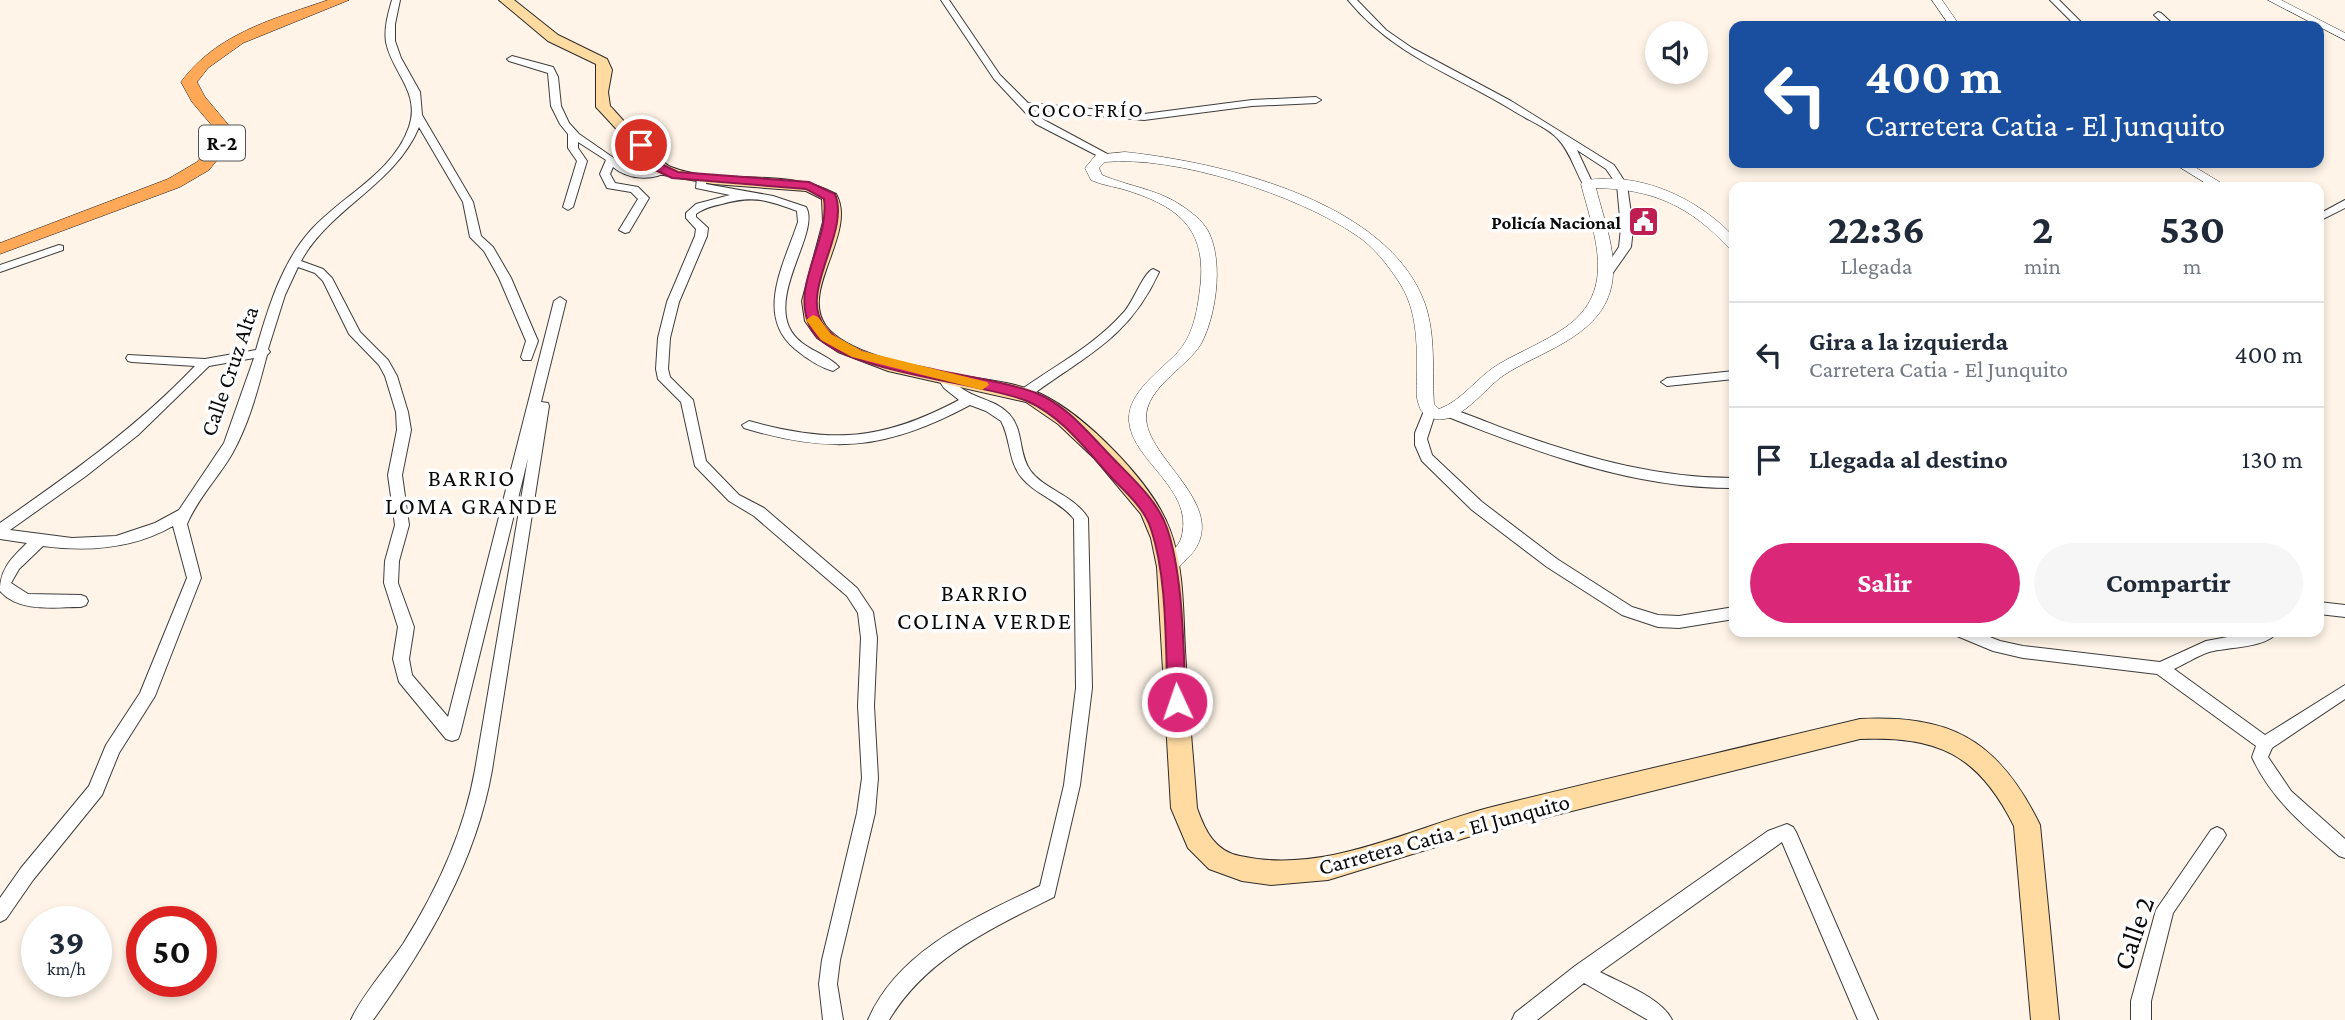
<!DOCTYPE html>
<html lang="es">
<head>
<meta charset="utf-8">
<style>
  :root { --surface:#fff; --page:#f6f6f7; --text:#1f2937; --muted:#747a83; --line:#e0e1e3; --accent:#db2777 }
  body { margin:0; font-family:"Crimson Pro",serif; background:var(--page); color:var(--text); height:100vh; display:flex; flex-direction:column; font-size:26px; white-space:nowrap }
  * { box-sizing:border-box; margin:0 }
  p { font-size:23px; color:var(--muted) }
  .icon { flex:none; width:38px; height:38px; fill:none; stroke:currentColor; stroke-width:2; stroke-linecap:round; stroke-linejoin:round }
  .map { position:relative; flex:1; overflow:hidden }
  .sheet { position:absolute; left:1729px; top:182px; width:595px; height:455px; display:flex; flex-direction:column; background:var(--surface); border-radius:14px; box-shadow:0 4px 10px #0003 }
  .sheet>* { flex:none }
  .hud { position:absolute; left:1729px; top:21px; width:595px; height:147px; border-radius:14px; box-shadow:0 4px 10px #0003; background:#1a4fa0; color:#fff; overflow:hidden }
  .buttons { position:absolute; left:1645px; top:21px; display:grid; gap:14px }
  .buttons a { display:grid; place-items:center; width:63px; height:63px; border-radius:50%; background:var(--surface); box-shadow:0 4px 10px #0003; font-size:35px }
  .speed { position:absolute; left:21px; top:906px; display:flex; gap:14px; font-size:35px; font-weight:700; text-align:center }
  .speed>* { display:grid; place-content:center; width:91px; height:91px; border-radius:50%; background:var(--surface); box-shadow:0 4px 10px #0003; line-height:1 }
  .speed small { font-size:18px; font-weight:400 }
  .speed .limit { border:10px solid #d22; background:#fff; color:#111 }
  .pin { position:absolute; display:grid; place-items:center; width:60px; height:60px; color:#fff; margin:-30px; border:4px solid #fff; border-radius:50%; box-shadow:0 2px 7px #0007 }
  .me { position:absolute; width:77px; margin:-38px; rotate:357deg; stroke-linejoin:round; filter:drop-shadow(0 0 5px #0008) }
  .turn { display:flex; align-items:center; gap:24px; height:147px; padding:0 21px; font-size:32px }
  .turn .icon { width:91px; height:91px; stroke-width:2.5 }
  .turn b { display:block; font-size:49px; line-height:60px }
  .eta { display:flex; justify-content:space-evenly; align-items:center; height:119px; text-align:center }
  .eta b { font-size:42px; font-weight:700; line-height:49px }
  .button { display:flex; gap:14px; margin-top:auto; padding:14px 21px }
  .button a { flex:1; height:80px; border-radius:42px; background:var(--accent); color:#fff; font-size:28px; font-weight:700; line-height:80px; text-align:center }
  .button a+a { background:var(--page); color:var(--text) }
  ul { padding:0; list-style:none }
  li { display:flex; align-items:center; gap:21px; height:105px; padding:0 21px; border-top:2px solid var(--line) }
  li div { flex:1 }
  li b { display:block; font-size:26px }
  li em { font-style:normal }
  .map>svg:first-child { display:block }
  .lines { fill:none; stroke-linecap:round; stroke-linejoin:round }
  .minor-casing { stroke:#3d3d3d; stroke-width:2 }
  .tertiary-casing { stroke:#3d3d3d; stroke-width:1 }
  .secondary-casing { stroke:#2c2c2c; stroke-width:2 }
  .primary-casing { stroke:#1b1b1b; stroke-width:1 }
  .minor { fill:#fff; fill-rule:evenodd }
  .tertiary { fill:#fff; fill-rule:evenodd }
  .secondary { fill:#ffdba2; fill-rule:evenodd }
  .primary { fill:#fea858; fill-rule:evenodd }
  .route { fill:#db2777; stroke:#8e194d; stroke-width:2 }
  .slow { fill:#f59e0b }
  .labels { text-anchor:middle; stroke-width:7; stroke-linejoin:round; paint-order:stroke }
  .far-poi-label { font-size:19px; font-weight:bold; fill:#0a0a0a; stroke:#fff; text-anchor:end }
  .far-quarter-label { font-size:21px; letter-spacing:2px; fill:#0a0a0a; stroke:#fff }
  .shield { fill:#fff; stroke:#545454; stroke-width:2 }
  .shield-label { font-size:21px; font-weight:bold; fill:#0a0a0a }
  .street-label { font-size:23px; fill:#0a0a0a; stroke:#fff }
  .neighbourhood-label { font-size:24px; letter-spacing:2px; fill:#0a0a0a; stroke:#fff }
  .near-street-label { font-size:28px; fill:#0a0a0a; stroke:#fff }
</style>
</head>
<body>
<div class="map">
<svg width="2345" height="1020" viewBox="0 0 2345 1020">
  <rect width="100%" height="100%" fill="#fff4e7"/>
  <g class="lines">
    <defs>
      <path id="minor" d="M 392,0 L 400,0 L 395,24 L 395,41 L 401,58 L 420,92 L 422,115 L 473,202 L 481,236 L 493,247 L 511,278 L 538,341 L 531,360 L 523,360 L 521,357 L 526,341 L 499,278 L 484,251 L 470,237 L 463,202 L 419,127 C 395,185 331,207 301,261 L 323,269 L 332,278 L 360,332 L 388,360 L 397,376 L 408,412 L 411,430 L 402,475 L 409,525 L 399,561 L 398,583 L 414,627 L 409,659 L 412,675 L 448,717 L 554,301 L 560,297 L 566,301 L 541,402 L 548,403 L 549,406 L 492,770 C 476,862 427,945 373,1020 L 351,1020 C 361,997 388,966 403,944 C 436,892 464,832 475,770 L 528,458 L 460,734 L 458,739 L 452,741 L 446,739 L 399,682 L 393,659 L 398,627 L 384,583 L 385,561 L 395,525 L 388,475 L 397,430 L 396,412 L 385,376 L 379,365 L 349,334 L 323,281 L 315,273 L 298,267 L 285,295 L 268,349 L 270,352 L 267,355 C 258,389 249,424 232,454 C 218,478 198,498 187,524 L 201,578 L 155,696 L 119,753 L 102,795 L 33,880 L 6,919 L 0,922 L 0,898 L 21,868 L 89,786 L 106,745 L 140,693 L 187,578 L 173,526 C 133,549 88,552 43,546 L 19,569 L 11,583 L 28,594 L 81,595 L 86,597 L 88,601 L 86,605 L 81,607 C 55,607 19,613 0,591 C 0,568 12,558 27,543 L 0,539 L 0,523 C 69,475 137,427 195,366 L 132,362 L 128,361 L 126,358 L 128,355 L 205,359 L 256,350 C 268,308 282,262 311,230 C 343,195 393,173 409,127 C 421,92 392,73 386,42 C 384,28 388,14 392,0 ZM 254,358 L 224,443 L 179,510 L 155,523 L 116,536 L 72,538 L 10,530 L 86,476 L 138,435 L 209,366 Z
        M 941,0 L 949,0 L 1000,75 L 1028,103 L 1144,114 L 1252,100 L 1316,97 L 1321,100 L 1316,103 L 1252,106 L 1144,120 L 1034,110 L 1044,120 L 1111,156 L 1106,159 L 1102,158 L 1036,124 L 994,79 Z
        M 1348,0 L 1357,0 L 1386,30 L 1412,48 L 1511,101 L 1614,165 L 1627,185 L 1633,228 L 1631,247 L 1610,277 L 1602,277 L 1600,275 L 1619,247 L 1621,228 L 1617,185 L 1606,169 L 1577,150 L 1593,184 L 1588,187 L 1584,186 C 1575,171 1571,153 1558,139 C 1548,128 1530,121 1517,113 C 1456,75 1395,57 1348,0 Z
        M 2050,0 L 2059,0 L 2085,26 L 2076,26 Z
        M 2158,12 L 2161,13 L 2175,26 L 2166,26 L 2154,15 Z
        M 512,56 L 553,67 L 558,77 L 561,106 L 569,123 L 579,134 L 631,170 L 644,171 L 664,168 L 669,171 C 653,181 628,180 613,167 L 610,174 L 615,183 L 638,187 L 649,198 L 629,232 L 625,233 L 619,230 L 638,199 L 631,192 L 607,188 L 600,174 L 606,160 L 578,142 L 578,148 L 587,161 L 573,207 L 568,210 L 563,207 L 577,161 L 568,148 L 568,134 L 560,124 L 551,106 L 548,73 L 509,61 L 507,59 Z
        M 702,175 L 707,178 L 706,184 L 773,196 L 806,207 C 820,231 772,288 789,327 C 799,349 825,352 839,367 L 833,371 C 819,367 806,358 795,349 C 754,315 785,262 798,222 L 797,211 C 767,200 754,195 722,204 C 712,206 704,208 696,214 L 696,217 L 708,228 L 707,236 L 679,302 L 670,338 L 668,369 L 670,377 L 693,400 L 706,461 L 739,495 L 764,508 L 857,588 L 873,612 L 877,638 L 874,706 L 878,778 L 875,813 L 840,960 L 837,984 L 843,1020 L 823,1020 L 819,984 L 822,960 L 857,813 L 862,778 L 858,706 L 861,638 L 858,613 L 847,596 L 754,516 L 729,501 L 695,466 L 681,402 L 658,379 L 656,369 L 658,338 L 667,302 L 695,236 L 696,229 L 686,218 L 686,213 L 696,204 L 730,195 L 696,188 L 697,178 Z
        M 2345,200 L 2345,208 L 2319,221 L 2319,214 Z
        M 59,245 L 63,246 L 63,250 L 0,272 L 0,265 Z
        M 1153,269 L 1159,272 C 1128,340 1084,356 1028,398 L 1018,398 L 1017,395 L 1018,392 C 1054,366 1094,346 1123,313 C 1133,303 1143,273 1153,269 Z
        M 1734,371 L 1734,379 L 1667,386 L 1661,382 L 1667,378 Z
        M 942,372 L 946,373 C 968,402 991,395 1009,414 C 1024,430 1018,453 1030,470 C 1044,490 1073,494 1088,518 L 1092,688 L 1080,785 L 1054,897 C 992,928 926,958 889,1020 L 868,1020 C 898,950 976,917 1040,886 L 1064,785 L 1076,688 L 1074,519 C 1060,501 1036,495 1022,478 C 1008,462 1011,439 1001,421 L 986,411 L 970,405 C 888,449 833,455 744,428 L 742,425 L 749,421 C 832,444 882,441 959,400 L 944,388 L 936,376 Z
        M 1430,407 L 1436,411 L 1427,439 L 1432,455 L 1482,502 L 1557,559 L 1632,607 L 1658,615 L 1679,616 L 1734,607 L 1734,619 L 1679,628 L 1658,627 L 1622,615 L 1547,567 L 1472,510 L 1422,461 L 1415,445 L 1415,433 L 1424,411 Z
        M 1448,408 C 1472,415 1495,426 1519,434 C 1589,459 1660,478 1734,478 L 1734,488 C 1634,489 1536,452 1443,415 L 1442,412 Z
        M 2319,602 L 2345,605 L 2345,617 L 2319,614 Z
        M 1954,632 L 1977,632 L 2000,641 L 2023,646 L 2160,662 L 2206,641 L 2255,632 L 2277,632 C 2268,648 2227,647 2209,652 C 2197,656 2185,664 2174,669 L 2265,735 L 2345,685 L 2345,699 L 2272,748 L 2268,757 L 2291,791 L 2345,839 L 2345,858 L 2339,856 C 2304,826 2271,799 2252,757 L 2256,746 L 2157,674 L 2023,658 L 1993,651 L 1957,636 Z
        M 1787,824 L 1793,827 L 1796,832 L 1878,1020 L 1858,1020 L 1782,842 L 1600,972 C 1621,983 1662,998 1672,1020 L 1648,1020 L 1584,983 L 1537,1020 L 1512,1020 L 1515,1013 L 1575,966 L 1768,831 Z
        M 2217,827 L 2223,830 L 2226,835 L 2223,840 L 2173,913 L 2151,1001 L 2151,1020 L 2131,1020 L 2131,1001 L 2156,910 L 2211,830 Z"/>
      <path id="tertiary" d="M 1932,0 L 1942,0 L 1960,26 L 1950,26 Z
        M 2268,0 L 2281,0 L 2345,33 L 2345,40 Z
        M 1125,152 C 1220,162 1389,201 1425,304 C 1436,336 1432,371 1434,404 L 1439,409 C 1462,401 1478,376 1499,364 C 1521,351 1545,342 1566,327 C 1618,290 1594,235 1581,184 L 1583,181 C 1638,170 1698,198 1734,237 L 1734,249 L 1729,248 C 1690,206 1653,189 1596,188 C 1604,221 1620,258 1610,292 C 1596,338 1539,352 1504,375 C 1484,388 1457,430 1429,417 C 1424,415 1420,410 1419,405 C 1415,397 1417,383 1417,374 C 1417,342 1417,309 1399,282 C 1388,265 1373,246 1356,235 C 1298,195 1175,155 1105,162 L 1099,168 L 1102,175 C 1130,187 1159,189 1185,208 C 1195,215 1205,223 1210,235 C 1223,265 1216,316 1201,344 C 1186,369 1139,391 1147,425 C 1156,466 1235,513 1186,560 C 1177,568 1172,577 1160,573 L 1157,568 C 1164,555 1179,550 1182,535 C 1193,488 1132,461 1129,421 C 1127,393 1160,371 1177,353 C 1193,336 1197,312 1200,289 C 1207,234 1184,209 1132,192 C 1119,187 1104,186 1091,180 L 1085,168 L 1096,155 Z
        M 2173,163 L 2188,163 L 2228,187 L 2212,187 Z"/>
      <path id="secondary" d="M 499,0 L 514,0 L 558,35 L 607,59 L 612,70 L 608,92 L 610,106 C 622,118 659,163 671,167 C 722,187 784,166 836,194 C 858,232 799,291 826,326 C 848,355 919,367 953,374 C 980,380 1015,381 1041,394 C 1085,415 1153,483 1170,530 C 1184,567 1183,611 1185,650 C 1188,703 1193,755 1197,808 C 1205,831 1215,851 1240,856 C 1324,875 1409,829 1488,808 C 1612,777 1736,749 1860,719 C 1948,715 1995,738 2036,817 L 2040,825 L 2059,1020 L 2031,1020 L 2014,826 C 1978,754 1938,736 1860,739 L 1468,837 L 1328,880 L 1271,885 L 1242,881 L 1209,869 L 1188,848 L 1171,808 L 1157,567 L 1151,538 L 1141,514 L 1095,459 L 1058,424 L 1026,402 L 888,371 L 838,352 L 817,338 L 805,321 L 802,301 L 823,222 L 822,199 L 806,191 L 713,184 L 658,174 L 596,107 L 596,64 L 548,41 Z"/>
      <path id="primary" d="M 328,0 L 349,0 L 243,43 L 208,68 L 197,82 L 205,97 L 231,128 L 229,145 L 209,170 L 180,187 L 0,254 L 0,243 L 168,179 L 197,162 L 213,144 L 215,129 L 192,102 L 181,82 C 217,33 274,19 328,0 Z"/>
    </defs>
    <use href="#minor" class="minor-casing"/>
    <use href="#tertiary" class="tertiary-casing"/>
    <use href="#secondary" class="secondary-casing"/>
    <use href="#primary" class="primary-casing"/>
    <use href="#minor" class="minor"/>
    <use href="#tertiary" class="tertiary"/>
    <use href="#secondary" class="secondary"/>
    <use href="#primary" class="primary"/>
  </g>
  <path class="route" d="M 637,143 L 645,143 L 661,164 L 678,172 L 809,182 L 835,194 C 851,233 797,293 825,327 C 848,355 899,362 932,369 C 966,377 1004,381 1036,393 C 1064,404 1085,429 1105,450 C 1126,473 1157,498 1167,528 C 1184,578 1183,650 1186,702 L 1183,708 L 1170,708 L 1168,702 C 1165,648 1168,580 1151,529 C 1144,507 1124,491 1109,475 C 1085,448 1061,416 1027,401 C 983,382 831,372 810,327 C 790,285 830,242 824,199 L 806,189 L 672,178 L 653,169 L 635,145 Z"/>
  <path class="slow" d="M 813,315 L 818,317 L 831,334 L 862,351 L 987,382 L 989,385 L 982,390 L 852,357 L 821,340 L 806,320 Z"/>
  <defs>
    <symbol id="civic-square" viewBox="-11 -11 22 22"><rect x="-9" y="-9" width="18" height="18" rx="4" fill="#be1e51" stroke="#fff"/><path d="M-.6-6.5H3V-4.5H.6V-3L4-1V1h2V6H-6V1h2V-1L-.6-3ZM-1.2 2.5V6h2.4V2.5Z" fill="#fff"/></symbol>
  </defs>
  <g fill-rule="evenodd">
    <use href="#civic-square" x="1626" y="204" width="35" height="35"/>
  </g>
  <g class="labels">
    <g class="far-poi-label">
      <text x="1621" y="229">Policía Nacional</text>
    </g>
    <g class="far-quarter-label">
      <text x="1086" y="117">COCO FRÍO</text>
    </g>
    <rect class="shield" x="199" y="125.5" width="46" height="35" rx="5"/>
    <g class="shield-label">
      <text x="222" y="150">R-2</text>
    </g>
    <g class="street-label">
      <text transform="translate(229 371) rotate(-71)" y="8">Calle Cruz Alta</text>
      <text transform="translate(1444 834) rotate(-15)" y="8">Carretera Catia - El Junquito</text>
    </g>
    <g class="neighbourhood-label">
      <text x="472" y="486">BARRIO<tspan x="472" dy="28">LOMA GRANDE</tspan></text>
      <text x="985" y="601">BARRIO<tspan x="985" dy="28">COLINA VERDE</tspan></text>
    </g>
    <g class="near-street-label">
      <text transform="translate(2133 933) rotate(-71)" y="10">Calle 2</text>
    </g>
  </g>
</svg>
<div class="buttons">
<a><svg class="icon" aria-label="sound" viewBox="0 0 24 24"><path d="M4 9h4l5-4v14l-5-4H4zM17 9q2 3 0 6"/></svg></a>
</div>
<div class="speed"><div>39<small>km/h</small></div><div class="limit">50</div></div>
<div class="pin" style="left:641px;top:145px;background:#d93025"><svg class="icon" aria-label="arrive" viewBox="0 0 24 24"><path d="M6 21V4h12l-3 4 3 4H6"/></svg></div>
<svg class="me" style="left:1177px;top:702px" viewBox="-20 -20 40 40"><circle r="17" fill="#db2777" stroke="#fff" stroke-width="3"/><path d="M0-11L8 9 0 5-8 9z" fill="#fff"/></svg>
<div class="hud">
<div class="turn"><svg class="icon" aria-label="left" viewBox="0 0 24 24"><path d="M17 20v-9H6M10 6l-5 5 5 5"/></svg><div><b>400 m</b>Carretera Catia - El Junquito</div></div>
</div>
<section class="sheet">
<div class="eta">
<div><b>22:36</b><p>Llegada</p></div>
<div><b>2</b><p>min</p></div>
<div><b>530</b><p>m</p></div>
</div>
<ul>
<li><svg class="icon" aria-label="left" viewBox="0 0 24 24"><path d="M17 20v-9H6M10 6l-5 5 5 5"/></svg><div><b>Gira a la izquierda</b><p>Carretera Catia - El Junquito</p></div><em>400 m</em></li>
<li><svg class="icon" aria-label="arrive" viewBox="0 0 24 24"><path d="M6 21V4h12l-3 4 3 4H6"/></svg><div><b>Llegada al destino</b></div><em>130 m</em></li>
</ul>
<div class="button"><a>Salir</a><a>Compartir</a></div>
</section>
</div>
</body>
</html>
